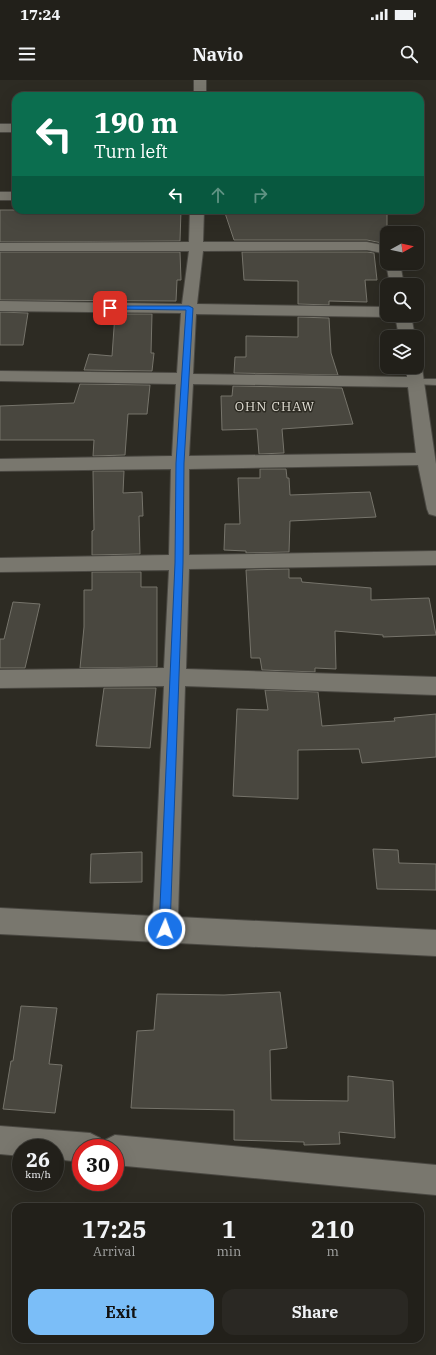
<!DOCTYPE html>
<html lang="en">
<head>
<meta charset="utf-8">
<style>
  :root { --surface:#22201a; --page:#2a2823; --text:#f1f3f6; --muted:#a2a3a2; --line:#3f3e39; --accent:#7bbef8 }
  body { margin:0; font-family:"IBM Plex Serif",serif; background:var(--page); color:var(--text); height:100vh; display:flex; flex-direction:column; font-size:15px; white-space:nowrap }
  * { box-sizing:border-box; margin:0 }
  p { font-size:13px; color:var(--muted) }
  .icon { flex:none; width:22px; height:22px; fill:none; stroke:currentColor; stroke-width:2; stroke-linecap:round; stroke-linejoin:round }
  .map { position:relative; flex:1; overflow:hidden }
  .sheet { position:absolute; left:12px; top:1123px; width:412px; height:140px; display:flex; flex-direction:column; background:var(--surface); border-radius:12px; box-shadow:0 4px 16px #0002,0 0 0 1px var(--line) }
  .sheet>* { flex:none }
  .banner { position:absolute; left:12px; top:12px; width:412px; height:122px; border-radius:12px; box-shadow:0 4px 16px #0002,0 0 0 1px var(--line); background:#0b6e4f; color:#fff; overflow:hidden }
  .needle { width:26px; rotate:82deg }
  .tools { position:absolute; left:380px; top:146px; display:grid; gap:8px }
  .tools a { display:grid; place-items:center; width:44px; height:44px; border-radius:8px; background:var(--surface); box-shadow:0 4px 16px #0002,0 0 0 1px var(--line); font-size:20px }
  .speed { position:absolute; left:12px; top:1059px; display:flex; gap:8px; font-size:20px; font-weight:700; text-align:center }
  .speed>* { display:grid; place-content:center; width:52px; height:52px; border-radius:50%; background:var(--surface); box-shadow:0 4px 16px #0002,0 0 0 1px var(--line); line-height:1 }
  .speed small { font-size:10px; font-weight:400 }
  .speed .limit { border:6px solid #d22; background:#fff; color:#111 }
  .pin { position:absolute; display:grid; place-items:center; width:34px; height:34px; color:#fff; margin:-17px; border-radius:8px; box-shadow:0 2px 6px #0006 }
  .me { position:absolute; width:44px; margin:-22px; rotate:2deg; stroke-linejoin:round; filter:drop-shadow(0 0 3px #0008) }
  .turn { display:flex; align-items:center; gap:14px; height:84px; padding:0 16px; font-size:18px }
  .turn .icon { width:52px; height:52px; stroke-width:2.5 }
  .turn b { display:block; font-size:28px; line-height:34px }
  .lanes { display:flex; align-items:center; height:38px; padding:0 16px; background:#0003; justify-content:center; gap:20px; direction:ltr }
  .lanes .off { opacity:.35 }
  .eta { display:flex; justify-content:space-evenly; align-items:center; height:68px; text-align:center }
  .eta b { font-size:24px; font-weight:700; line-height:28px }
  .button { display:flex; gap:8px; margin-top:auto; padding:8px 16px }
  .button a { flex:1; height:46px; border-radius:12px; background:var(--accent); color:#111; font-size:16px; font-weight:700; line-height:46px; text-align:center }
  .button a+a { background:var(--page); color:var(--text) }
  .status { display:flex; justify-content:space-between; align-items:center; height:28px; padding:0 20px; background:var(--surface); direction:ltr }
  .status svg { height:11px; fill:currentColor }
  header { display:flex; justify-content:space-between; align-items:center; height:52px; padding:0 16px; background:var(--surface); font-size:18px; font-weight:700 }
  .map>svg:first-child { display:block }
  .building { fill:#49473f; stroke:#76746b }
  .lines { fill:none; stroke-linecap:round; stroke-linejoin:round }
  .service-casing { stroke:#4a4842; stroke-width:2 }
  .minor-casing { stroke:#4a4842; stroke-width:2 }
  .service { fill:#79776e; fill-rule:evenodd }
  .minor { fill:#79776e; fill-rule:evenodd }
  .route { fill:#1a73e8; stroke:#114b97 }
  .labels { text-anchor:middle; stroke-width:3; stroke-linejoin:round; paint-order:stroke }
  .far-quarter-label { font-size:13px; letter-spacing:1px; fill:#e3e0d6; stroke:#2d2b23 }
</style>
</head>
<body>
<div class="status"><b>17:24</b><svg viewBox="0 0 49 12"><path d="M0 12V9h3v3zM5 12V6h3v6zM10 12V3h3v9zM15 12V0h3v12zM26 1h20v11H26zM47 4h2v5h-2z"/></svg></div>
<header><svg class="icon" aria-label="menu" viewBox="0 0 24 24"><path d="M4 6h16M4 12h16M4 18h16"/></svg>Navio<svg class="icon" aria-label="search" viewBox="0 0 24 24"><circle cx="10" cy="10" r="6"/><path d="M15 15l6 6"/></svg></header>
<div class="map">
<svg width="436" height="1275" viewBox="0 0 436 1275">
  <rect width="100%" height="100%" fill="#2d2b23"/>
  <path class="building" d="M 0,130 L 181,130 L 180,161 L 0,162 Z
    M 224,130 L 293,130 L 293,133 L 387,130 L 387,164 L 367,160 L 234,160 Z
    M 0,172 L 180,172 L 181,200 L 177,200 L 176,221 L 0,220 Z
    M 242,172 L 367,172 L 374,173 L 377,200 L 365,200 L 367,222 L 329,221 L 329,225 L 298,224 L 298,201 L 244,200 Z
    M 0,232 L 28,233 L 23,265 L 0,265 Z
    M 115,234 L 152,234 L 151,273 L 154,273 L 152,291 L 84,290 L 89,274 L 112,276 Z
    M 298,237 L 329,238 L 331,273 L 338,295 L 234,293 L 235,277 L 246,277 L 246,256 L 298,257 Z
    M 80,304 L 150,305 L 147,334 L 128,334 L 125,375 L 93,376 L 94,360 L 0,360 L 0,326 L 74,323 Z
    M 233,306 L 342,308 L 353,344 L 282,349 L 284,373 L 259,374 L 257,349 L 222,350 L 221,316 L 232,316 Z
    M 260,389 L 286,389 L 287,398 L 289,398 L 290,415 L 370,412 L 376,437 L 290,441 L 289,472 L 246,473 L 246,471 L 224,470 L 225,444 L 240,444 L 238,398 L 260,398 Z
    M 93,391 L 124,391 L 123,413 L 142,412 L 143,436 L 139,436 L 140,474 L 92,475 L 92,451 L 94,450 Z
    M 289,489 L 289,498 L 301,498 L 302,502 L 371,508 L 371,520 L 429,518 L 436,555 L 383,557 L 383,555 L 335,551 L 336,589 L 315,588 L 315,592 L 262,590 L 260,578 L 251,578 L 246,490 Z
    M 92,492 L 141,492 L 141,507 L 157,507 L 157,587 L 80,588 L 84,547 L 84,510 L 92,510 Z
    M 13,522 L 40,524 L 25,588 L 0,588 L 0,559 L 4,559 Z
    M 104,608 L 156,608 L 150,668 L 96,666 Z
    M 265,610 L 318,612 L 322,646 L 395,641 L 394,638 L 436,634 L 436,677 L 362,683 L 359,669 L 298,670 L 298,719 L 233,716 L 237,629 L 268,630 Z
    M 373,769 L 398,770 L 399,783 L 436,784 L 436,810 L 377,809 Z
    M 142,772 L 142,802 L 90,803 L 91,774 Z
    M 280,912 L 287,968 L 270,970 L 271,1020 L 348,1021 L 348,996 L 393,1001 L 395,1058 L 339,1052 L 340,1064 L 304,1065 L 304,1062 L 234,1060 L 234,1030 L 131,1028 L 137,951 L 154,950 L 157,914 L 224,915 Z
    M 21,926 L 57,928 L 49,984 L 62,985 L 55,1033 L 3,1029 L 11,981 L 13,981 Z"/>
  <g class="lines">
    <defs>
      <path id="service" d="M 416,299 L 436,299 L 436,305 L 413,304 L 412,302 Z"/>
      <path id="minor" d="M 194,0 L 206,0 L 206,16 L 194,16 Z
        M 0,44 L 16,44 L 16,52 L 0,52 Z
        M 0,112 L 16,112 L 16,120 L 0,120 Z
        M 190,130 L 204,130 L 203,162 L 367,162 L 387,166 L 387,174 L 367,170 L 203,171 L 197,224 L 387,227 L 387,235 L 393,235 L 387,237 L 196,234 L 193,294 L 407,297 L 407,287 L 417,287 L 417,284 L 420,284 L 422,288 L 436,384 L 436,436 L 429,434 L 427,429 L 418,385 L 189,389 L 189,475 L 436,471 L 436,485 L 189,489 L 186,589 L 436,597 L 436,615 L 185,606 L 178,837 L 436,850 L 436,876 L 0,854 L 0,828 L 153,836 L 164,606 L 0,608 L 0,590 L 164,588 L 169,490 L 0,492 L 0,478 L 169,475 L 171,389 L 0,391 L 0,379 L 172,376 L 176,304 L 0,301 L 0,291 L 177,293 L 181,233 L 0,231 L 0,221 L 182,224 L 189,171 L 0,171 L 0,163 L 189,162 ZM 193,304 L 408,307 L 416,373 L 189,376 Z
        M 387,181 L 387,183 L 400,183 L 404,205 L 390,205 L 386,183 Z
        M 395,235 L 411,235 L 415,257 L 399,257 Z
        M 0,1046 L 90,1053 L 100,1058 L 103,1064 L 105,1060 L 115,1055 L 436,1085 L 436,1115 L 115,1085 L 115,1068 L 81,1068 L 81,1082 L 55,1079 L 55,1068 L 21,1068 L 21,1076 L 0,1074 Z"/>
    </defs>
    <use href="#service" class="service-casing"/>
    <use href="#minor" class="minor-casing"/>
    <use href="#service" class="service"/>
    <use href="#minor" class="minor"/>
  </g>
  <path class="route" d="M 108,226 L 189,226 L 193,228 L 184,383 L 183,483 L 170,849 L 168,853 L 165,855 L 161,853 L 159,849 L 175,483 L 176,383 L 186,230 L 110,229 L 108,229 Z"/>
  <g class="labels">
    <g class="far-quarter-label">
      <text x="275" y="331">OHN CHAW</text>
    </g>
  </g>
</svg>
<div class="tools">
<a><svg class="needle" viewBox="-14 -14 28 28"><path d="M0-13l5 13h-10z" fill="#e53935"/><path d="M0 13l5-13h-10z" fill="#a2a3a2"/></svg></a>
<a><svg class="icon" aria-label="search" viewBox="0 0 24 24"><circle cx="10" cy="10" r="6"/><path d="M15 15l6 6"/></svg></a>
<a><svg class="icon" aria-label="layers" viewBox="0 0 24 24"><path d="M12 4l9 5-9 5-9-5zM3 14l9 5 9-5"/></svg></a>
</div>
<div class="speed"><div>26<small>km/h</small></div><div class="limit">30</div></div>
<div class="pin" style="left:110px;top:228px;background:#d93025"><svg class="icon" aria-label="arrive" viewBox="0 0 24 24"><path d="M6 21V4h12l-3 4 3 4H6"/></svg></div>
<svg class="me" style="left:165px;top:849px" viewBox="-20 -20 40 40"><circle r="17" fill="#1a73e8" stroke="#fff" stroke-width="3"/><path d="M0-11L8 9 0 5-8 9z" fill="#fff"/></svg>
<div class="banner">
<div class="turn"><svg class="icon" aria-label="left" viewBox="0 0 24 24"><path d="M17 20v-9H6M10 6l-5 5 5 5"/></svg><div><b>190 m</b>Turn left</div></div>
<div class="lanes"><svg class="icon" aria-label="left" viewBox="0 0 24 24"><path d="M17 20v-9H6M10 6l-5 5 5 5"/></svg><svg class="icon off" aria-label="ahead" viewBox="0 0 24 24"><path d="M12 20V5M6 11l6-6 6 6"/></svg><svg class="icon off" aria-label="right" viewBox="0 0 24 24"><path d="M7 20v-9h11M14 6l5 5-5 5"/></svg></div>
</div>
<section class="sheet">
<div class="eta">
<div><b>17:25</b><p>Arrival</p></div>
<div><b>1</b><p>min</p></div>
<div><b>210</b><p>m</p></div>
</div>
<div class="button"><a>Exit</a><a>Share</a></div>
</section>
</div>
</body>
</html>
